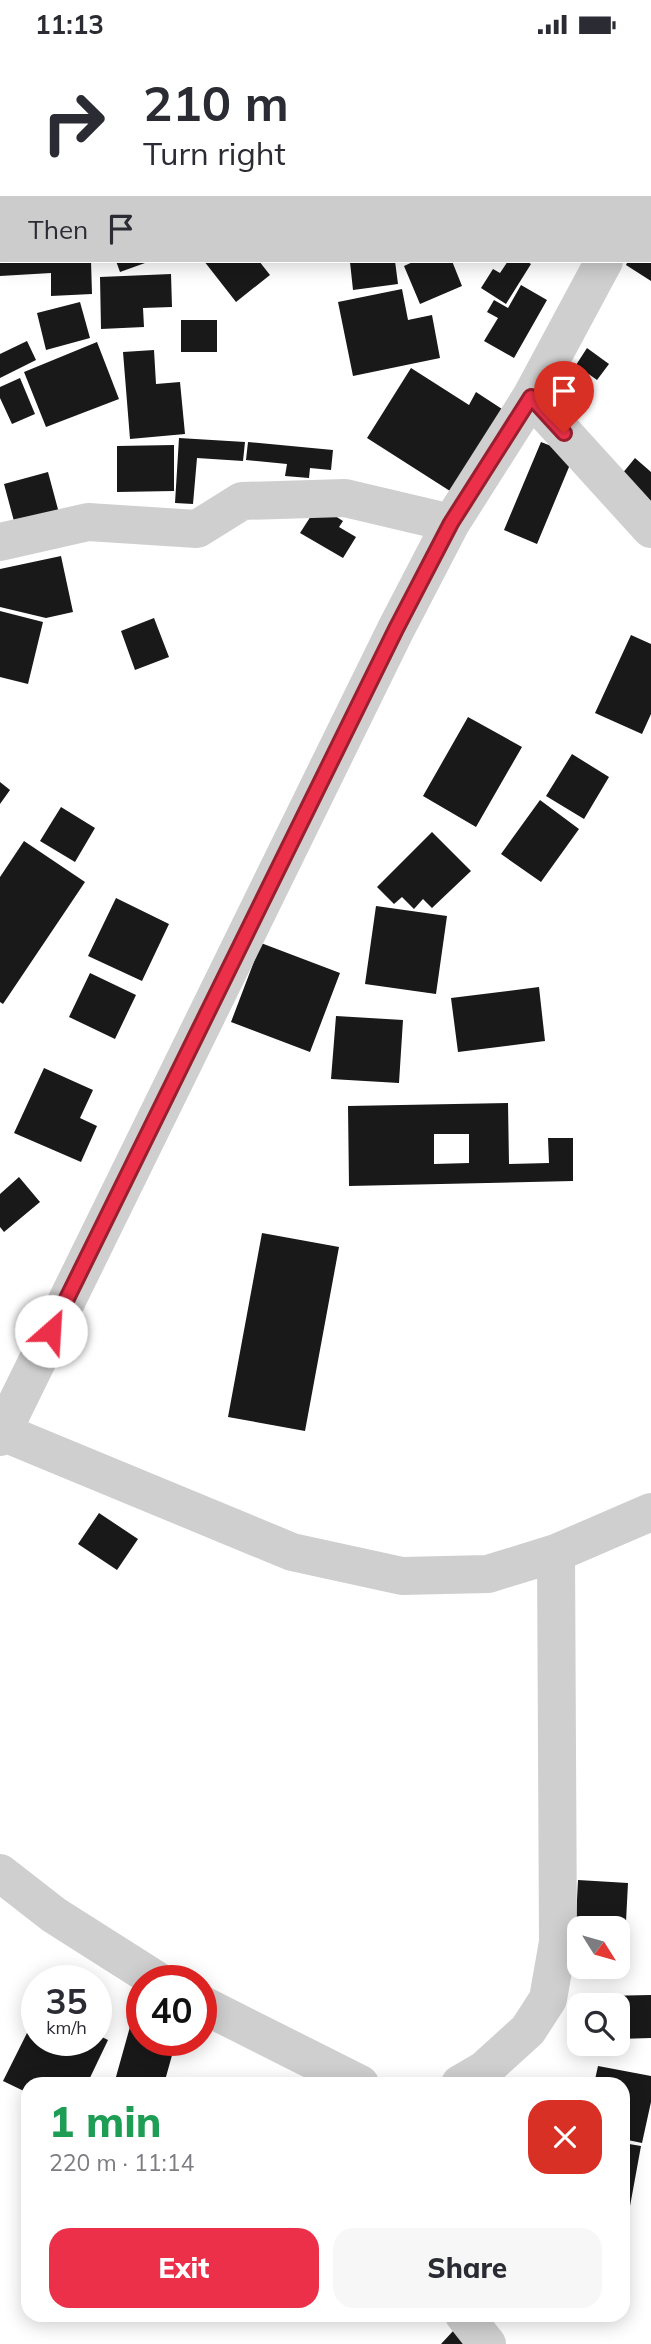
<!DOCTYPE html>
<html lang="en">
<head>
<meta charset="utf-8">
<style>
  :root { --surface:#fff; --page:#f7f7f7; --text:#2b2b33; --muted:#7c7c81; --accent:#ec3049 }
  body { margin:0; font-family:Mulish,sans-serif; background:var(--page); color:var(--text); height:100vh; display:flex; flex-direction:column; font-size:26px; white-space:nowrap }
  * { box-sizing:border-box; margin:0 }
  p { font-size:23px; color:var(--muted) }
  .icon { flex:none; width:38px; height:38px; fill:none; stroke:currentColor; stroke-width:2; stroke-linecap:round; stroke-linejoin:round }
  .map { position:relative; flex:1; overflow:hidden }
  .details { position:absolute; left:21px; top:2028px; width:609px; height:245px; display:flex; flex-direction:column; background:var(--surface); border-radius:21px; box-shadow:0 4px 18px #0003 }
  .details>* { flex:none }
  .hud { position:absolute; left:0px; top:0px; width:651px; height:214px; box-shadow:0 4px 18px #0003; background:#fff; color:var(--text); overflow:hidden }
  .needle { width:46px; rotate:127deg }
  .tools { position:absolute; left:567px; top:1867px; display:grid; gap:14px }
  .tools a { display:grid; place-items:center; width:63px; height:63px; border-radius:14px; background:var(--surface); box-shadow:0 4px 18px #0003; font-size:35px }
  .speed { position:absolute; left:21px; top:1916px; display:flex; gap:14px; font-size:35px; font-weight:700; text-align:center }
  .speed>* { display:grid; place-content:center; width:91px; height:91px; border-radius:50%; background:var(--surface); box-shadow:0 4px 18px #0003; line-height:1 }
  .speed small { font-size:18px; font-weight:400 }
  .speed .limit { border:10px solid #d22; background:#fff; color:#111 }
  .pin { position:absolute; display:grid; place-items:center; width:60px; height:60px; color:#fff; margin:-72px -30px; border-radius:50% 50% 50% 0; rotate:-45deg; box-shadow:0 0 7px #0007 }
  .pin .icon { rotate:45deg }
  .me { position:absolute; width:77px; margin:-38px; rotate:26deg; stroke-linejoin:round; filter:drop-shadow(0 0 5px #0008) }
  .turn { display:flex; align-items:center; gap:24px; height:147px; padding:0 28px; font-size:32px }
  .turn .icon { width:91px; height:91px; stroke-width:2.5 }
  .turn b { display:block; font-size:49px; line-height:60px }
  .then { display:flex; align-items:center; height:66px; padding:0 28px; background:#0003; gap:14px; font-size:26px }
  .round { display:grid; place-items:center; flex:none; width:74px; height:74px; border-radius:21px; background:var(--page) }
  .summary { display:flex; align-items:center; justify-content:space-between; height:119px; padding:0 28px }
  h1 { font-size:42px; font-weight:800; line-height:52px; color:#1e9e55 }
  .button { display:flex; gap:14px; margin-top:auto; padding:14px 28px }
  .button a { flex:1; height:80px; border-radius:21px; background:var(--accent); color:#fff; font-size:28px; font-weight:800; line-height:80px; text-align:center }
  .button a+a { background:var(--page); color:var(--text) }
  .status { display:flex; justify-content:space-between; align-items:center; height:49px; padding:0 35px; background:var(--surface); direction:ltr }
  .status svg { height:19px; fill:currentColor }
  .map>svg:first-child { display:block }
  .building { fill:#191919; fill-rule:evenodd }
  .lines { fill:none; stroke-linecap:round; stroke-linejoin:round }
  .minor { stroke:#cfcfcf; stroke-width:38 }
  .route-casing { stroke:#991f2f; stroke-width:18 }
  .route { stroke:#ec3049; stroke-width:12 }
</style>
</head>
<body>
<div class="status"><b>11:13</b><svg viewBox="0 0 49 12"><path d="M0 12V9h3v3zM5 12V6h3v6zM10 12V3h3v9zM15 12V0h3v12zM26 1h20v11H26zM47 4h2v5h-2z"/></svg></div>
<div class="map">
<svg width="651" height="2295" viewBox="0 0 651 2295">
  <rect width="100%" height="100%" fill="#fff"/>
  <path class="building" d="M 0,212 L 91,212 L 92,245 L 51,247 L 51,224 L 0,227 Z
    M 116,212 L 144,212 L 145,214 L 120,223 Z
    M 204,212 L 259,212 L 270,226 L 236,253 Z
    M 361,212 L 395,212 L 398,235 L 353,241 L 350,213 Z
    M 415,212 L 452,212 L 462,237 L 420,255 L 404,217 Z
    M 508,212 L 526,212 L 531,215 L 506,255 L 481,239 L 493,220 L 500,224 Z
    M 628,212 L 651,212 L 651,232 L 626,216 Z
    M 171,225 L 172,258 L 143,259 L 144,278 L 101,280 L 100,228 Z
    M 521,236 L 547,251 L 514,309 L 484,292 L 498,269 L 487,263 L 494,251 L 508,259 Z
    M 402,240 L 408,271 L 432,266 L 440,309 L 353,327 L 338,253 Z
    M 80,253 L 90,289 L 46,301 L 37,264 Z
    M 181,271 L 217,271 L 217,303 L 181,303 Z
    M 27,292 L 36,311 L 0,329 L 0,305 Z
    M 97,293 L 119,350 L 46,378 L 24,323 Z
    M 587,299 L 609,315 L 597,331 L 576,316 Z
    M 154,301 L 156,335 L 180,333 L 185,385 L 130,390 L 123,303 Z
    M 411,319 L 469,356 L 476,343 L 502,360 L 450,442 L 367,389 Z
    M 20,329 L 35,365 L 12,375 L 0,349 L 0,338 Z
    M 179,389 L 245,393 L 243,412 L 197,409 L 193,455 L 175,454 Z
    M 248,393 L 333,401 L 331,421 L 310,419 L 309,429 L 285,427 L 287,415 L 246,411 Z
    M 541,393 L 574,406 L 537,495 L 504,481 Z
    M 174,396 L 174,442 L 117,443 L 117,397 Z
    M 635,409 L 651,423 L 651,459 L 617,431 Z
    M 48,423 L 59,464 L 15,476 L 4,435 Z
    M 318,456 L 343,472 L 339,478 L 356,488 L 343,509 L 300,484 Z
    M 61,507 L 73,563 L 46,569 L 0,558 L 0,520 Z
    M 0,562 L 43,573 L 28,635 L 0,628 Z
    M 154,569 L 169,608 L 135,621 L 121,582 Z
    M 631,586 L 651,595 L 651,665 L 642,685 L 595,664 Z
    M 468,668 L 522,698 L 476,778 L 423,747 Z
    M 572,705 L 609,728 L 584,770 L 546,747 Z
    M 0,733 L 10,741 L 0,755 Z
    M 540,751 L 579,780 L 541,833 L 501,805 Z
    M 61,758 L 95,779 L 75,813 L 40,792 Z
    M 432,783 L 471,822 L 432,859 L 423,850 L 414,860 L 402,848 L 394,855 L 377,838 Z
    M 24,792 L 85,833 L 3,955 L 0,953 L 0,828 Z
    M 116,849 L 169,875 L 142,932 L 88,907 Z
    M 376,857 L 447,867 L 436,945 L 365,935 Z
    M 261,894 L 340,924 L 310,1003 L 231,973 Z
    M 90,924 L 136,946 L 115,990 L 69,968 Z
    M 539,938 L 545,992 L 458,1003 L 451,949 Z
    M 336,967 L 403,971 L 399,1034 L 331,1030 Z
    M 44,1019 L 93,1041 L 80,1069 L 97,1077 L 81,1113 L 14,1084 Z
    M 508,1054 L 509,1115 L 549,1114 L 548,1089 L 573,1089 L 573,1132 L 349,1137 L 348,1057 ZM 434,1085 L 469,1085 L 469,1114 L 434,1115 Z
    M 19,1128 L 40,1153 L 4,1183 L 0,1178 L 0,1145 Z
    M 262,1184 L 339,1198 L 305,1382 L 228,1368 Z
    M 99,1464 L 138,1490 L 117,1521 L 78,1495 Z
    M 578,1831 L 628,1834 L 625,1892 L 618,1891 L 618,1880 L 579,1880 L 579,1889 L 575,1889 Z
    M 651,1946 L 651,1989 L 618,1990 L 618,1956 L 603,1956 L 602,1947 Z
    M 37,1964 L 37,1992 L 96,1992 L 96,1985 L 108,1991 L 87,2035 L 28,2035 L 28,2044 L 3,2032 Z
    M 133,1967 L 142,1969 L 142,1992 L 176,1992 L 164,2035 L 114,2035 Z
    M 598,2017 L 651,2027 L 651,2053 L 642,2094 L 623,2090 L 623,2035 L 594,2035 Z
    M 623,2094 L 641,2097 L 628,2168 L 623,2167 Z
    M 454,2281 L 469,2295 L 441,2295 Z"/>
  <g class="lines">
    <path class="minor" d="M 649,128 L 651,125
      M 531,348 L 651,480
      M 0,493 L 88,473 L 197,480 L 242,452 L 345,449 L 451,474
      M 2,1383 L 292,1503 L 402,1527 L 488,1525 L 556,1504 L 651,1463
      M 0,1388 L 396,580 L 451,474 L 531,348 L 604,212
      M 0,1824 L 54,1866 L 158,1932
      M 201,1955 L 360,2035
      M 460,2035 L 484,2021 L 528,1981 L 548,1950 L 558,1893 L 556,1504
      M 464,2266 L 487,2295"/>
  </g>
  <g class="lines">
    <defs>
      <path id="route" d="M 51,1282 L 396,580 L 451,474 L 531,348 L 564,384"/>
    </defs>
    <use href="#route" class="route-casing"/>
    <use href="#route" class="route"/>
  </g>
</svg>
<div class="tools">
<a><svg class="needle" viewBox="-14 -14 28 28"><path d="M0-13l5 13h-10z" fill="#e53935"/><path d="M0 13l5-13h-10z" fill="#7c7c81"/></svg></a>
<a><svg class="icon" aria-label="search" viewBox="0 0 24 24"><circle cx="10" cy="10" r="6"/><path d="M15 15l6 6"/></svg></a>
</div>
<div class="speed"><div>35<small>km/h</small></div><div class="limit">40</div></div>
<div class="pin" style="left:564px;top:384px;background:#d93025"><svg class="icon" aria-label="arrive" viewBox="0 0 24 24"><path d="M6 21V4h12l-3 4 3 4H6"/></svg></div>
<svg class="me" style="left:51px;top:1282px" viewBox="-20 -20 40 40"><circle r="19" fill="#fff"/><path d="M0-13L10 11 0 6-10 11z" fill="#ec3049"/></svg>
<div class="hud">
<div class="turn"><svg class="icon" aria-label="right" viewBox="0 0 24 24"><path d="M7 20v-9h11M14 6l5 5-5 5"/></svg><div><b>210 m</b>Turn right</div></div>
<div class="then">Then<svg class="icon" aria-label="arrive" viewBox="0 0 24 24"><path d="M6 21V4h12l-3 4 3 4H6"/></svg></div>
</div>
<section class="details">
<div class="summary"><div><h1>1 min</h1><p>220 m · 11:14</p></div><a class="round" style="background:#d93025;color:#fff"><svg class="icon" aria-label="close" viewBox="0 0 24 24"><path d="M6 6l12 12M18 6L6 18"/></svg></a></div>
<div class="button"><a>Exit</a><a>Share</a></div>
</section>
</div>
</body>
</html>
